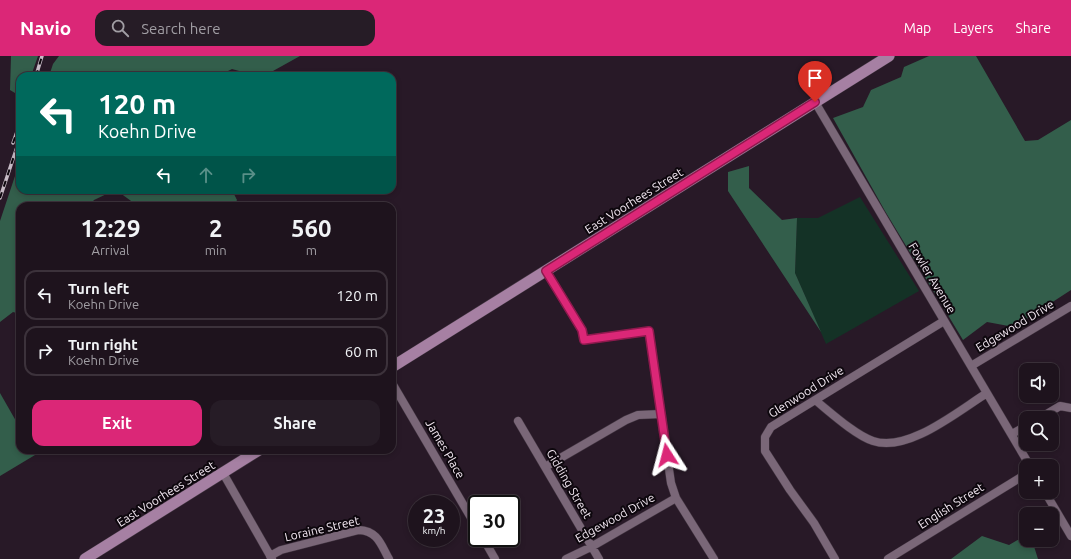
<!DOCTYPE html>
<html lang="en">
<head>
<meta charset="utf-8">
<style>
  :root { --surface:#1e131d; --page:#261c26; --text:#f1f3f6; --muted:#a19ea4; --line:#3c323b; --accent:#db2777 }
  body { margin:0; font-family:Ubuntu,sans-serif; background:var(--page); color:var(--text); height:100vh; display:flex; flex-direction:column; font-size:15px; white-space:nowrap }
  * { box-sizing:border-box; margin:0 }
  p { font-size:13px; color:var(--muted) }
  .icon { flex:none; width:22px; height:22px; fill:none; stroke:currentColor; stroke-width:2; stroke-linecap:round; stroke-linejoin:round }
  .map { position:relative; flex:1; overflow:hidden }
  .sheet { position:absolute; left:16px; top:146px; width:380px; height:252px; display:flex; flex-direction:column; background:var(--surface); border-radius:12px; box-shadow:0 2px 6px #0003,0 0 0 1px var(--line) }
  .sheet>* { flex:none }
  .banner { position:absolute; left:16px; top:16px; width:380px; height:122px; border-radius:12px; box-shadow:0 2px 6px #0003,0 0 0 1px var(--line); background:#00695c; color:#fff; overflow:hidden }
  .controls { position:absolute; left:1019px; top:307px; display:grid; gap:8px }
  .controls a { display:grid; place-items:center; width:40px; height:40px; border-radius:8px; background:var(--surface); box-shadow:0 2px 6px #0003,0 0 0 1px var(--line); font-size:20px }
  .speed { position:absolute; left:408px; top:439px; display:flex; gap:8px; font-size:20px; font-weight:700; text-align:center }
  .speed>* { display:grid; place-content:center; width:52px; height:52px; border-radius:50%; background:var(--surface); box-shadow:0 2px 6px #0003,0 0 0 1px var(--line); line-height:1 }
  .speed small { font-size:10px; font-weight:400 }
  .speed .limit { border:2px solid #111; border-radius:6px; background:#fff; color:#111 }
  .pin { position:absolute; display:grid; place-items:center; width:34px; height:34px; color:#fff; margin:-41px -17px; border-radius:50% 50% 50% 0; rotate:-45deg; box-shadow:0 0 4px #0007 }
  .pin .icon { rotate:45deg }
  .me { position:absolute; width:44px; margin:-22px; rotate:351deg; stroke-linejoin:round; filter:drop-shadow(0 0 3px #0008) }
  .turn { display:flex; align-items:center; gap:14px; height:84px; padding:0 16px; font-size:18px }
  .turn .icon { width:52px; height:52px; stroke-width:2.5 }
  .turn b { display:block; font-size:28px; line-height:34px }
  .lanes { display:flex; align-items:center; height:38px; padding:0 16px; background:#0003; justify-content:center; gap:20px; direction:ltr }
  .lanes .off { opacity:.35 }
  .eta { display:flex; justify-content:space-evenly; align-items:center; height:68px; text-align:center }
  .eta b { font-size:24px; font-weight:700; line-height:28px }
  .button { display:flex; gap:8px; margin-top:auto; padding:8px 16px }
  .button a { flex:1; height:46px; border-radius:12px; background:var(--accent); color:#fff; font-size:16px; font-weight:700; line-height:46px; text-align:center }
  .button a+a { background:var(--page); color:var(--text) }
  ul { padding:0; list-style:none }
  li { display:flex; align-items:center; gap:12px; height:50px; margin:0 8px 6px; padding:0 8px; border:2px solid var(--line); border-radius:12px }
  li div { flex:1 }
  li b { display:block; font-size:15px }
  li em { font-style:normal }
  header { display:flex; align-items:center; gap:24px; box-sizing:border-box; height:56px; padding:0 20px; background:var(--accent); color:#fff }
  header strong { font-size:19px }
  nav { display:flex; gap:22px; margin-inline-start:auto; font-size:14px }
  .search { width:280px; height:36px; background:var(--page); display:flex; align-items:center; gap:10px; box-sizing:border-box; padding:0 14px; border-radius:12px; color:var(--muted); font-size:15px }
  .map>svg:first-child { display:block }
  .green { fill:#143226 }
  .forest { fill:#335e4b }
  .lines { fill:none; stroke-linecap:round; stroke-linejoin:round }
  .minor-casing { stroke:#433642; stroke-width:9 }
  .major-casing { stroke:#433642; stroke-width:12 }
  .minor { stroke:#7a6778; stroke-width:8 }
  .major { stroke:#a680a3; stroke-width:11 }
  .rail-casing { stroke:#c7bbc6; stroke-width:3.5 }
  .rail { stroke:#0d070d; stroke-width:2; stroke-dasharray:6; stroke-linecap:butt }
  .route-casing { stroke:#8e194d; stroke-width:10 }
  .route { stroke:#db2777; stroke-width:7 }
  .labels { text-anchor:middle; stroke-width:4; stroke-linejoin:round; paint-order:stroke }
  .street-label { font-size:12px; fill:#f3e8f2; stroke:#0d070d }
</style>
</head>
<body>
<header>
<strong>Navio</strong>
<div class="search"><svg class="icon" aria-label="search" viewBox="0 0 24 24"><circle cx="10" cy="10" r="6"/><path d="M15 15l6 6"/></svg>Search here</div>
<nav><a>Map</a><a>Layers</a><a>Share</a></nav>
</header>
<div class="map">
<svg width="1071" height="503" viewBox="0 0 1071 503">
  <rect width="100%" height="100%" fill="#281927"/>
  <path class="green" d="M 860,141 L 919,235 L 826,288 L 795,217 L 797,162 L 818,162 Z"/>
  <path class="forest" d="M 11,0 L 38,0 L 31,20 L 20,20 L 20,40 L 10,34 Z
    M 59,0 L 300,0 L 264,20 L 257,20 L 232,13 L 218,20 L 49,20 L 53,8 Z
    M 929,0 L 976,0 L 1025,85 L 1038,84 L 1071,64 L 1071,234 L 1014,271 L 987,266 L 963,284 L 885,155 L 833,62 L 863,51 L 871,34 L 901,21 L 904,11 Z
    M 20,105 L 20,134 L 115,134 L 94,144 L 89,150 L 20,150 L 20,258 L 13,256 L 0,266 L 0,165 Z
    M 749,110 L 749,132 L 782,164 L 797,162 L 795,217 L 821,276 L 728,135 L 728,116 Z
    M 116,134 L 232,134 L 237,144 L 234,150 L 138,150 Z
    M 0,337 L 20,372 L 20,394 L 32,394 L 35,399 L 0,420 Z
    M 1026,479 L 1026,484 L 1032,484 L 1038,503 L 951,503 L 982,480 L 1009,489 Z"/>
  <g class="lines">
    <defs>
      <path id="minor" d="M 815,46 L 1030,410
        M 546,215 L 582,274 L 584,284 L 649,275 L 671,427 L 676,442 L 714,503
        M 971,310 L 1071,250
        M 392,327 L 477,472
        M 815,344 C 830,356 855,379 873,385 C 908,397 958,355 987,337
        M 1040,362 L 1060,350 L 1071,352
        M 518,365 L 599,503
        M 1012,378 L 1026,370
        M 545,411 L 626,364 L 638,359 L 661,358
        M 223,417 L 272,503
        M 1045,436 L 1071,480
        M 483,482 L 495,503
        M 270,500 L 281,494 L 359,474 C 378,475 381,489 389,503
        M 566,503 L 591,491 L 676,442
        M 835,503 L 814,467 L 790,434 L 765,395 L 765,381 L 771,371 L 944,265
        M 888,503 L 1026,418"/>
      <path id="major" d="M 392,311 L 889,0
        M 85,503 L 259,394"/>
    </defs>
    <use href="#minor" class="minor-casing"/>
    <use href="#major" class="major-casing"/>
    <use href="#minor" class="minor"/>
    <use href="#major" class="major"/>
    <defs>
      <path id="rail" d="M 36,20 L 42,0
        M 13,87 L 20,67
        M 0,142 L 20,82"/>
    </defs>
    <use href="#rail" class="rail-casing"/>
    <use href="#rail" class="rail"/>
  </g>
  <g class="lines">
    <defs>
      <path id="route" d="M 667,399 L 649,275 L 584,284 L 582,274 L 546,215 L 815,46"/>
    </defs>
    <use href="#route" class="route-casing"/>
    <use href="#route" class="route"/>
  </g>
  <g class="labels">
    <g class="street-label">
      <text transform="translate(634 145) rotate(-32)" y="4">East Voorhees Street</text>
      <text transform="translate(932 222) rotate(59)" y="4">Fowler Avenue</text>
      <text transform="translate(1015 270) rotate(-31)" y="4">Edgewood Drive</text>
      <text transform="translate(806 336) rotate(-32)" y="4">Glenwood Drive</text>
      <text transform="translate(445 393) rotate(60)" y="4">James Place</text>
      <text transform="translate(569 428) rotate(60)" y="4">Gidding Street</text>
      <text transform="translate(166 438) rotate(-32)" y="4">East Voorhees Street</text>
      <text transform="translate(951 450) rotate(-32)" y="4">English Street</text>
      <text transform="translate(615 462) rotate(-29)" y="4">Edgewood Drive</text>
      <text transform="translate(322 473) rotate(-13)" y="4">Loraine Street</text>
    </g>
  </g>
</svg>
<div class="controls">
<a><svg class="icon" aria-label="sound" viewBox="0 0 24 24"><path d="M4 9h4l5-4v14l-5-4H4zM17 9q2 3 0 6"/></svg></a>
<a><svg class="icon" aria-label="search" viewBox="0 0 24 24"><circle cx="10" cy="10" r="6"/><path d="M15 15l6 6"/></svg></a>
<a>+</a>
<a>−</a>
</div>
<div class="speed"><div>23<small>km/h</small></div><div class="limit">30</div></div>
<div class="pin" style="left:815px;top:46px;background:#d93025"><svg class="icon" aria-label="arrive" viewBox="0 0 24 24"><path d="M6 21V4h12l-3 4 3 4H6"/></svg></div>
<svg class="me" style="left:667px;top:399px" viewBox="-20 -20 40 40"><path d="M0-17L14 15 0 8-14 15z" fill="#db2777" stroke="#fff" stroke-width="4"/></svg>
<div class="banner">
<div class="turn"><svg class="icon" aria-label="left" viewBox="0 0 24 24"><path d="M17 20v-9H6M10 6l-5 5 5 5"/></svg><div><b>120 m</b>Koehn Drive</div></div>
<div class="lanes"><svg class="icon" aria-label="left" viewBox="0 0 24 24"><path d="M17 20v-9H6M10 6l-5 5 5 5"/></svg><svg class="icon off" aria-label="ahead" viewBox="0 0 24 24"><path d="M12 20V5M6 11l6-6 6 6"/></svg><svg class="icon off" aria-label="right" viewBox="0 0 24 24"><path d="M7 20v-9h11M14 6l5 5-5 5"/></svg></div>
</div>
<section class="sheet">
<div class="eta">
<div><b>12:29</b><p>Arrival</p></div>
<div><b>2</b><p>min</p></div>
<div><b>560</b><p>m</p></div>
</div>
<ul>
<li><svg class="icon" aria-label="left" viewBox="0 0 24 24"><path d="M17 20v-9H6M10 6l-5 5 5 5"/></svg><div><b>Turn left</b><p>Koehn Drive</p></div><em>120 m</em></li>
<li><svg class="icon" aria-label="right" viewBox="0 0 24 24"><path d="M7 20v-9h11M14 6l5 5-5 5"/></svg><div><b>Turn right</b><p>Koehn Drive</p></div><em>60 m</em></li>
</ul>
<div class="button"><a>Exit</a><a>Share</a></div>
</section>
</div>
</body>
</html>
